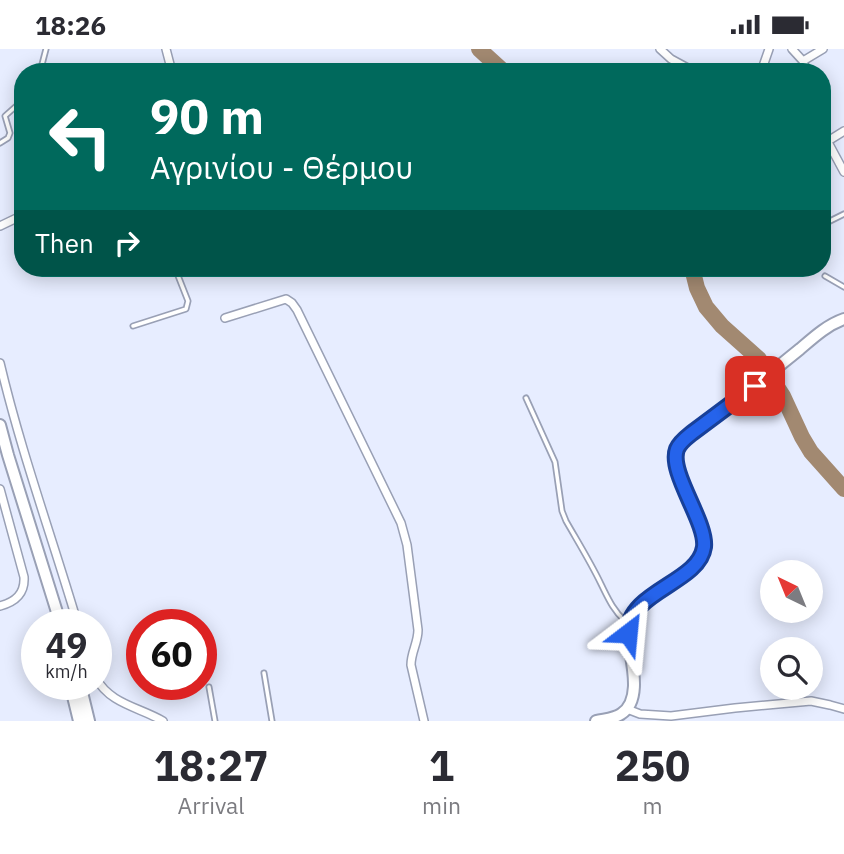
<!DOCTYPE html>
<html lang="en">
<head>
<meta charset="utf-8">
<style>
  :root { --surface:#fff; --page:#f2f2f3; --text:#2b2b33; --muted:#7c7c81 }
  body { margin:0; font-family:"IBM Plex Sans",sans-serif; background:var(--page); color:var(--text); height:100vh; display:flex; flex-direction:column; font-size:26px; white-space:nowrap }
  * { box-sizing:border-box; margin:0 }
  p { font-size:23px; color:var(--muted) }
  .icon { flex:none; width:38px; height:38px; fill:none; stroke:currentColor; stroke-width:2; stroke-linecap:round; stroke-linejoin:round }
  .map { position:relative; height:672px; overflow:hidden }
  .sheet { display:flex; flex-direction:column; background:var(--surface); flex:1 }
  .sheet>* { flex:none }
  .guide { position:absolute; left:14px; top:14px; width:817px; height:214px; border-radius:28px; box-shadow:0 4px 18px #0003; background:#00695c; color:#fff; overflow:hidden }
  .needle { width:46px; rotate:317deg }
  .tools { position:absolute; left:760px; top:511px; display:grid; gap:14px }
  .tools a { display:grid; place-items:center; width:63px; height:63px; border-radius:50%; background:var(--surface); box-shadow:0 4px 18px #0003; font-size:35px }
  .speed { position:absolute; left:21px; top:560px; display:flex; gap:14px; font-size:35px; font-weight:700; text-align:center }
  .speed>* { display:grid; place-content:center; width:91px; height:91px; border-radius:50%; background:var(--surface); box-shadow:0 4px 18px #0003; line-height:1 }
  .speed small { font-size:18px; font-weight:400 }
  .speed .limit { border:10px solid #d22; background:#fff; color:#111 }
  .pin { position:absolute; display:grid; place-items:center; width:60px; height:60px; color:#fff; margin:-30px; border-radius:14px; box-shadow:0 4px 10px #0006 }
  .me { position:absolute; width:77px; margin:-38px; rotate:29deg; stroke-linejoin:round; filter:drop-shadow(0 0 5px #0008) }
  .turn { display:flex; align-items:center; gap:24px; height:147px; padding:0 21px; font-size:32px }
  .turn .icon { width:91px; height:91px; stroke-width:2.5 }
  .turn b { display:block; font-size:49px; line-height:60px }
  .then { display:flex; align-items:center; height:66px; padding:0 21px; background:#0003; gap:14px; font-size:26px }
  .eta { display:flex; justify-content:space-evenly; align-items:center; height:119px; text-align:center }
  .eta b { font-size:42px; font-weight:700; line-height:49px }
  .status { display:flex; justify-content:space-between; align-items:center; height:49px; padding:0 35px; background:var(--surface); direction:ltr }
  .status svg { height:19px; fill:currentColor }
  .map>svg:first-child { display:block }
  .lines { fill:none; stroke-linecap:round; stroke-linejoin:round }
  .river { stroke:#a28971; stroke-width:16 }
  .lane-casing { stroke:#99a0b5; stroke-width:7 }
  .street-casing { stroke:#99a0b5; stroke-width:10 }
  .primary-casing { stroke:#99a0b5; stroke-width:14 }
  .lane { stroke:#fff; stroke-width:3.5 }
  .street { stroke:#fff; stroke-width:7 }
  .primary { stroke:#fff; stroke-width:10 }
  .route-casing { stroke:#184099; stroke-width:18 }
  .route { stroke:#2563eb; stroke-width:12 }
</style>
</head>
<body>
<div class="status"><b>18:26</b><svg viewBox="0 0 49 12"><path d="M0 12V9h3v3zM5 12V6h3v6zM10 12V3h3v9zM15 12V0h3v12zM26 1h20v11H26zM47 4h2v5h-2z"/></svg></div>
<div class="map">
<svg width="844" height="672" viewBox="0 0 844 672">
  <rect width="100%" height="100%" fill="#e7edff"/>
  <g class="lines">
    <path class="river" d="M 479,0 L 502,21 L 507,23
      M 692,219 L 697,239 L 706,258 L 722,277 L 759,310 L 783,347 L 802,388 L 811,403 L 844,440"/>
    <defs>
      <path id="lane" d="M 40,23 L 46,0
        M 0,94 L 8,89 L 10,84 L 5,67 L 23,51
        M 822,176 L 844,165
        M 825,227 L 844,238
        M 133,277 L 186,260 L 188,252 L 175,219
        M 526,349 L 555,413 L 562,462 L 566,472 C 578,493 591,514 601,535 C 608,549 613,561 625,572
        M 264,624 L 272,672
        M 209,638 L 215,672"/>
      <path id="street" d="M 166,0 L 172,23
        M 660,0 L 671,10 L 695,23
        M 792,0 L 803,12 L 807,23
        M 803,12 L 823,0
        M 761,23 L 769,0
        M 822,82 L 844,123
        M 828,92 L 844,82
        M 0,177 L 23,166
        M 225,269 L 286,250 L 292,254 L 297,261 L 401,474 L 407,496 L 418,581 C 418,594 411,603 411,616 L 424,672
        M 0,314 C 21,403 52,488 78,576
        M 0,440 L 24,528 C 25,545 15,553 0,557
        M 96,629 C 110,655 139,658 163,672
        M 627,660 L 640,665 L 671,667 L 735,659 L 811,652 L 830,656 L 844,660"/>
      <path id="primary" d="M 0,376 L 8,406 L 61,576
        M 70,635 L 79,672
        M 80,635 L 89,672
        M 596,672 C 604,670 614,670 621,665 C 642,652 632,615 629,595 C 628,589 626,580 628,574 C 630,567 636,562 641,557 C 658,542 697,523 703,501 C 709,479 679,436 676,411 C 675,403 678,396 683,391 C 699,375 721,364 738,350 C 759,333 780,316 800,300 C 814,288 827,276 844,270"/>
    </defs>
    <use href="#lane" class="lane-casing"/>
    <use href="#street" class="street-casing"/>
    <use href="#primary" class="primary-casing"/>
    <use href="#lane" class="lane"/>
    <use href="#street" class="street"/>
    <use href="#primary" class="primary"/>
  </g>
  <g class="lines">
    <defs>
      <path id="route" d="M 628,584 C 628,542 699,534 704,498 C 707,473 668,423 677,400 C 680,393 687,388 692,384 L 755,337"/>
    </defs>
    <use href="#route" class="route-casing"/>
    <use href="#route" class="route"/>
  </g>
</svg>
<div class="tools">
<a><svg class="needle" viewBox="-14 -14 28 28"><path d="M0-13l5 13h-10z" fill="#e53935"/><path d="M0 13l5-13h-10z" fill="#7c7c81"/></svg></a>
<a><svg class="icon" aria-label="search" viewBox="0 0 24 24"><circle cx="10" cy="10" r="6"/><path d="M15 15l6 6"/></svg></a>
</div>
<div class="speed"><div>49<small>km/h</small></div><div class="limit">60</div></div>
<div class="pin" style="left:755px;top:337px;background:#d93025"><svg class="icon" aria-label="arrive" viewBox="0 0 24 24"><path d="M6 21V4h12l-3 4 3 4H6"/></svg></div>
<svg class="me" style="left:628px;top:584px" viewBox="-20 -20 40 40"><path d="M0-17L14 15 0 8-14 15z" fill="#2563eb" stroke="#fff" stroke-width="4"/></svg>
<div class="guide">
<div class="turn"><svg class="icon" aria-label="left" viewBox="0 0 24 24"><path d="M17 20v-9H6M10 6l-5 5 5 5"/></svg><div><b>90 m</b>Αγρινίου - Θέρμου</div></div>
<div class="then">Then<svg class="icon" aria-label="right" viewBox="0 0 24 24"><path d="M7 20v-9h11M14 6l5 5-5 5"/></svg></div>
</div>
</div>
<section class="sheet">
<div class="eta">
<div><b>18:27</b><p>Arrival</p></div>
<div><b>1</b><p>min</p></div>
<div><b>250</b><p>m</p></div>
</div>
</section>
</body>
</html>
